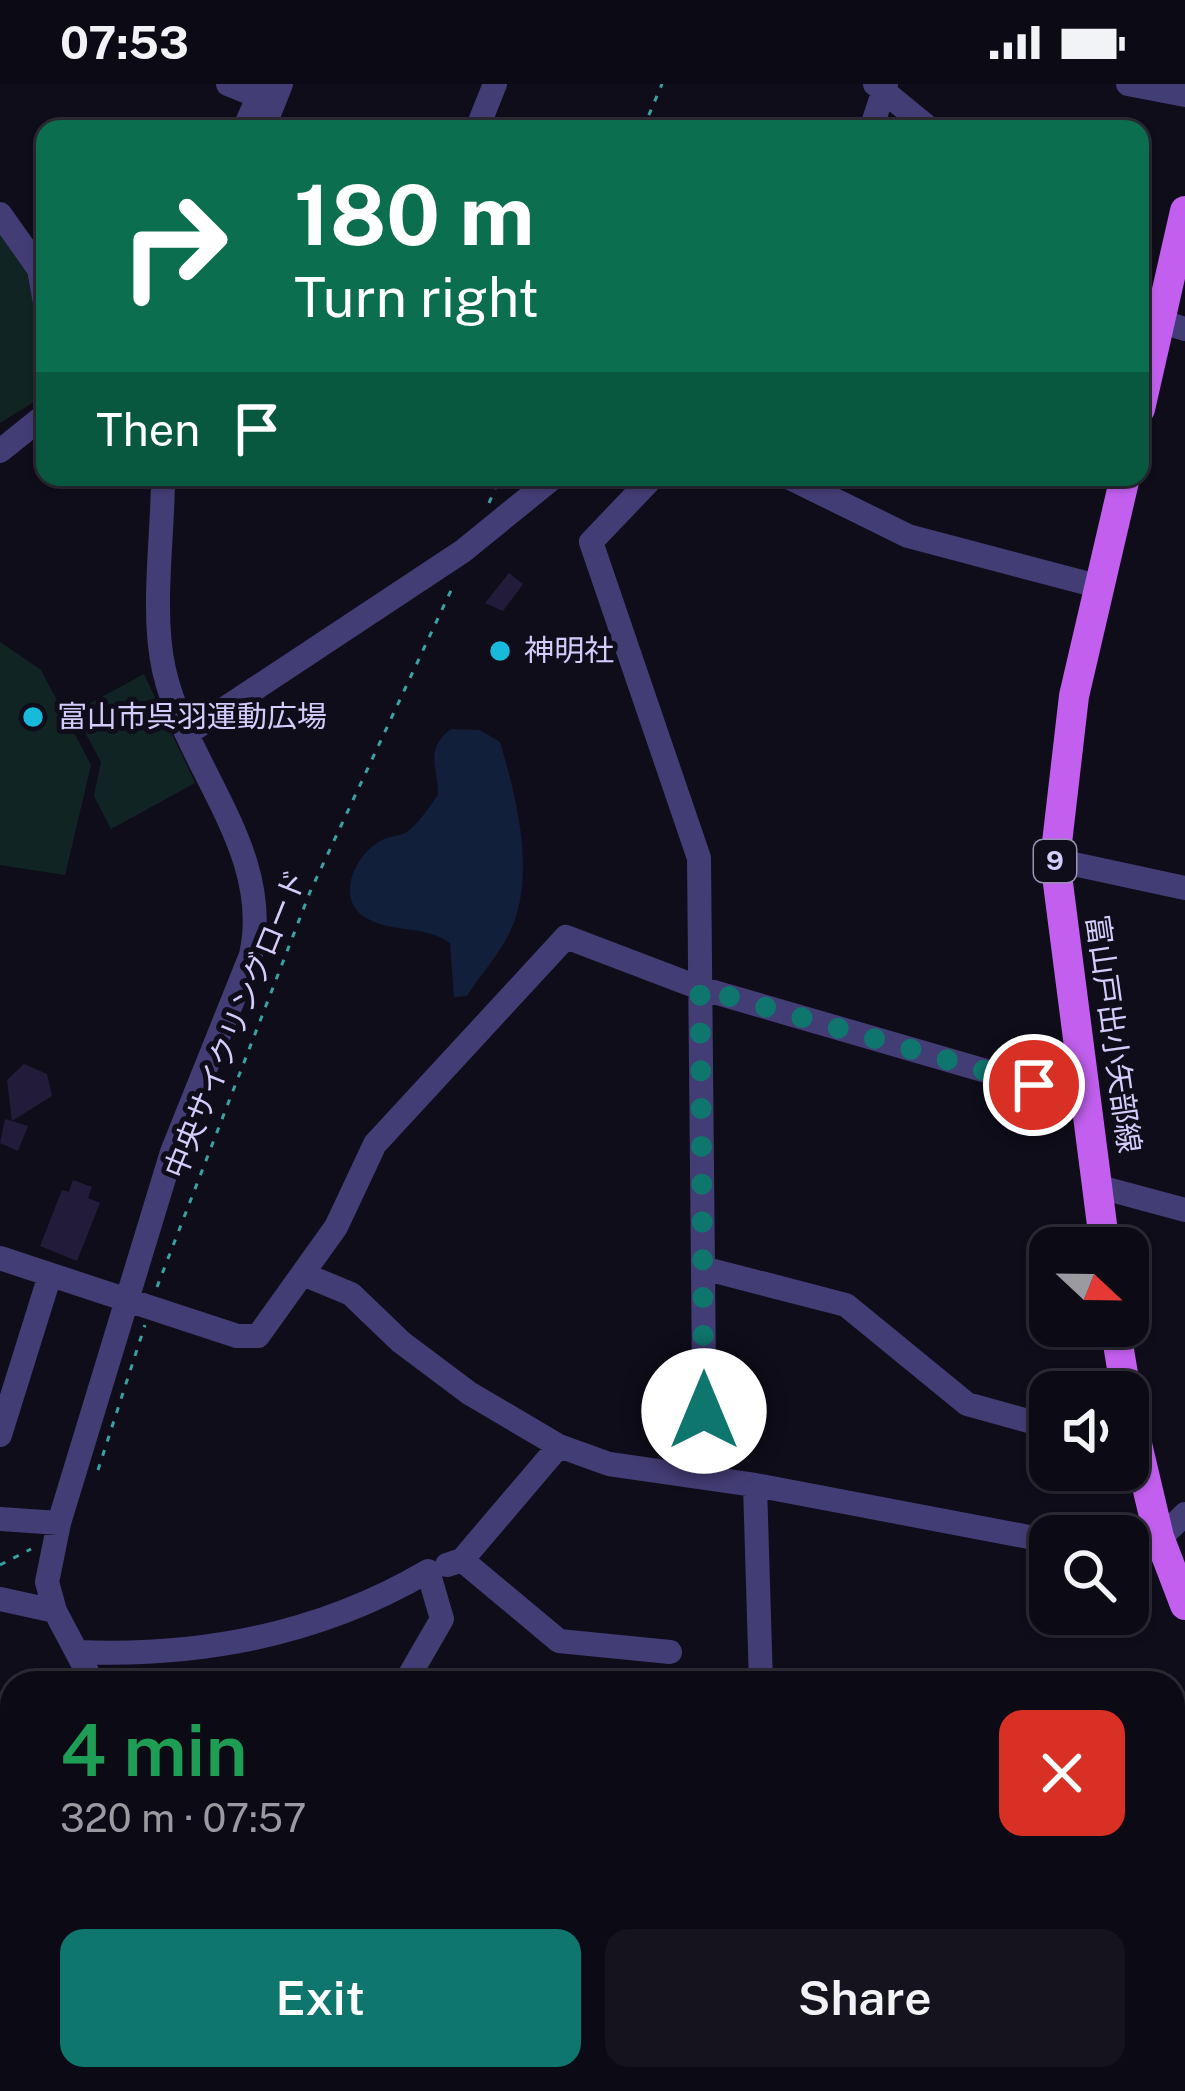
<!DOCTYPE html>
<html lang="en">
<head>
<meta charset="utf-8">
<style>
  :root { --surface:#0c0a14; --page:#15131d; --text:#f1f3f6; --muted:#9a9aa0; --line:#2c2b34; --accent:#0f766e }
  body { margin:0; font-family:"Public Sans","Noto Sans JP",sans-serif; background:var(--page); color:var(--text); height:100vh; display:flex; flex-direction:column; font-size:45px; white-space:nowrap }
  * { box-sizing:border-box; margin:0 }
  p { font-size:39px; color:var(--muted) }
  .icon { flex:none; width:66px; height:66px; fill:none; stroke:currentColor; stroke-width:2; stroke-linecap:round; stroke-linejoin:round }
  .map { position:relative; flex:1; overflow:hidden }
  .details { position:absolute; left:0px; top:1587px; width:1185px; height:420px; display:flex; flex-direction:column; background:var(--surface); border-radius:36px 36px 0 0; box-shadow:0 3px 9px #0004,0 0 0 3px var(--line) }
  .details>* { flex:none }
  .guide { position:absolute; left:36px; top:36px; width:1113px; height:366px; border-radius:24px; box-shadow:0 3px 9px #0004,0 0 0 3px var(--line); background:#0b6e4f; color:#fff; overflow:hidden }
  .needle { width:78px; rotate:112deg }
  .tools { position:absolute; left:1029px; top:1143px; display:grid; gap:24px }
  .tools a { display:grid; place-items:center; width:120px; height:120px; border-radius:24px; background:var(--surface); box-shadow:0 3px 9px #0004,0 0 0 3px var(--line); font-size:60px }
  .pin { position:absolute; display:grid; place-items:center; width:102px; height:102px; color:#fff; margin:-51px; border:6px solid #fff; border-radius:50%; box-shadow:0 3px 12px #0007 }
  .me { position:absolute; width:132px; margin:-66px; rotate:0deg; stroke-linejoin:round; filter:drop-shadow(0 0 9px #0008) }
  .turn { display:flex; align-items:center; gap:42px; height:252px; padding:0 60px; font-size:54px }
  .turn .icon { width:156px; height:156px; stroke-width:2.5 }
  .turn b { display:block; font-size:84px; line-height:102px }
  .then { display:flex; align-items:center; height:114px; padding:0 60px; background:#0003; gap:24px; font-size:45px }
  .round { display:grid; place-items:center; flex:none; width:126px; height:126px; border-radius:24px; background:var(--page) }
  .head { display:flex; align-items:center; justify-content:space-between; height:204px; padding:0 60px }
  h1 { font-size:72px; font-weight:600; line-height:90px; color:#1e9e55 }
  .action { display:flex; gap:24px; margin-top:auto; padding:24px 60px }
  .action a { flex:1; height:138px; border-radius:24px; background:var(--accent); color:#fff; font-size:48px; font-weight:600; line-height:138px; text-align:center }
  .action a+a { background:var(--page); color:var(--text) }
  .status { display:flex; justify-content:space-between; align-items:center; height:84px; padding:0 60px; background:var(--surface); direction:ltr }
  .status svg { height:33px; fill:currentColor }
  .map>svg:first-child { display:block }
  .green { fill:#112424 }
  .water { fill:#111f3b }
  .lines { fill:none; stroke-linecap:round; stroke-linejoin:round }
  .stream { stroke:#111f3b; stroke-width:4.5 }
  .building { fill:#231b3a }
  .path { stroke:#39a1a1; stroke-width:3; stroke-dasharray:6 9; stroke-linecap:butt }
  .minor { stroke:#433d75; stroke-width:24 }
  .major { stroke:#c25fee; stroke-width:30 }
  .route { stroke:#0f766e; stroke-width:21; stroke-dasharray:0 37.8 }
  .poi-dot { fill:#17badb; stroke:#100d1b; stroke-width:4.5 }
  .labels { text-anchor:middle; stroke-width:10; stroke-linejoin:round; paint-order:stroke }
  .shield { fill:#100d1b; stroke:#9993b7; stroke-width:3 }
  .shield-label { font-size:27px; font-weight:bold; fill:#d4ccfa }
  .poi-label { font-size:30px; fill:#d4ccfa; stroke:#100d1b; text-anchor:start }
  .street-label { font-size:30px; fill:#d4ccfa; stroke:#100d1b }
</style>
</head>
<body>
<div class="status"><b>07:53</b><svg viewBox="0 0 49 12"><path d="M0 12V9h3v3zM5 12V6h3v6zM10 12V3h3v9zM15 12V0h3v12zM26 1h20v11H26zM47 4h2v5h-2z"/></svg></div>
<div class="map">
<svg width="1185" height="2007" viewBox="0 0 1185 2007">
  <rect width="100%" height="100%" fill="#100d1b"/>
  <path class="green" d="M 0,136 L 39,203 L 45,311 L 0,339 Z
    M 0,558 L 41,586 L 91,681 L 65,791 L 0,781 Z
    M 144,590 L 195,699 L 111,745 L 94,712 L 101,678 L 74,628 Z"/>
  <path class="water" d="M 451,645 L 480,646 L 500,658 C 517,715 537,794 509,850 C 498,872 480,891 467,912 L 454,913 L 450,859 C 424,840 389,850 363,832 C 335,812 357,768 382,756 C 391,751 400,753 408,747 C 420,738 429,723 438,711 C 438,683 424,665 451,645 Z"/>
  <g class="lines">
    <path class="stream" d="M 40,229 L 45,254"/>
  </g>
  <path class="building" d="M 509,489 L 523,500 L 503,527 L 485,519 Z
    M 24,980 L 47,990 L 52,1012 L 12,1037 L 7,996 Z
    M 5,1035 L 28,1042 L 18,1067 L 0,1059 Z
    M 73,1096 L 92,1103 L 88,1114 L 100,1119 L 77,1177 L 40,1162 L 62,1106 L 69,1108 Z"/>
  <g class="lines">
    <path class="path" d="M 643,45 L 662,0
      M 489,419 L 500,393
      M 157,1203 L 310,808 L 454,500
      M 98,1386 L 145,1241
      M 0,1481 L 31,1465
      M 0,1710 L 12,1696"/>
    <path class="minor" d="M 228,0 L 258,12
      M 875,0 L 930,45
      M 1128,0 L 1185,11
      M 244,45 L 264,0
      M 263,45 L 281,0
      M 477,45 L 495,0
      M 871,45 L 886,0
      M 0,130 L 39,185 L 45,219
      M 1140,214 L 1169,240 L 1185,245
      M 0,367 L 45,331
      M 653,393 L 591,458 L 699,774 L 705,1394
      M 788,393 L 908,452 L 1101,503
      M 188,649 L 463,467 L 554,393
      M 1055,776 L 1185,804
      M 1096,1102 L 1185,1126
      M 0,1174 L 237,1252 L 258,1252 L 336,1143 L 375,1060 L 566,853 L 700,904 L 1086,1016
      M 703,1184 L 846,1221 L 967,1320 L 1050,1343
      M 305,1191 L 351,1210 L 401,1258 L 469,1309 L 559,1362 L 609,1380 L 755,1401 L 1050,1457
      M 0,1351 L 50,1191
      M 755,1401 L 761,1599
      M 0,1435 L 59,1439
      M 1128,1469 L 1143,1471 L 1185,1430
      M 462,1476 L 559,1557 L 670,1568
      M 447,1481 L 462,1476 L 559,1362
      M 0,1515 L 55,1527
      M 78,1568 C 202,1573 321,1550 428,1487 L 442,1535 L 405,1599
      M 93,1599 L 55,1527 L 47,1498 L 59,1439 L 172,1068 L 251,871 C 274,767 186,684 164,586 C 151,527 163,454 163,393
      M 1173,1734 L 1185,1729
      M 0,1870 L 12,1869
      M 291,1995 L 297,2007
      M 994,1995 L 1004,2007
      M 573,2007 L 588,1995
      M 840,2007 L 850,1995"/>
    <path class="major" d="M 1140,325 L 1185,127
      M 1105,1164 L 1055,776 L 1074,612 L 1125,393
      M 1115,1242 L 1126,1308
      M 1128,1322 L 1159,1453 L 1185,1521"/>
  </g>
  <g class="lines">
    <path class="route" d="M 704,1327 L 700,904 L 1034,1001"/>
  </g>
  <g class="poi-dot">
    <circle cx="500" cy="567" r="12"/>
    <circle cx="33" cy="633" r="12"/>
  </g>
  <g class="labels">
    <rect class="shield" x="1034" y="756" width="42" height="42" rx="9"/>
    <g class="shield-label">
      <text x="1055" y="786">9</text>
    </g>
    <g class="poi-label">
      <text x="524" y="577">神明社</text>
      <text x="57" y="643">富山市呉羽運動広場</text>
    </g>
    <g class="street-label">
      <text transform="translate(236 940) rotate(-68)" y="10">中央サイクリングロード</text>
      <text transform="translate(1113 950) rotate(82)" y="10">富山戸出小矢部線</text>
    </g>
  </g>
</svg>
<div class="tools">
<a><svg class="needle" viewBox="-14 -14 28 28"><path d="M0-13l5 13h-10z" fill="#e53935"/><path d="M0 13l5-13h-10z" fill="#9a9aa0"/></svg></a>
<a><svg class="icon" aria-label="sound" viewBox="0 0 24 24"><path d="M4 9h4l5-4v14l-5-4H4zM17 9q2 3 0 6"/></svg></a>
<a><svg class="icon" aria-label="search" viewBox="0 0 24 24"><circle cx="10" cy="10" r="6"/><path d="M15 15l6 6"/></svg></a>
</div>
<div class="pin" style="left:1034px;top:1001px;background:#d93025"><svg class="icon" aria-label="arrive" viewBox="0 0 24 24"><path d="M6 21V4h12l-3 4 3 4H6"/></svg></div>
<svg class="me" style="left:704px;top:1327px" viewBox="-20 -20 40 40"><circle r="19" fill="#fff"/><path d="M0-13L10 11 0 6-10 11z" fill="#0f766e"/></svg>
<div class="guide">
<div class="turn"><svg class="icon" aria-label="right" viewBox="0 0 24 24"><path d="M7 20v-9h11M14 6l5 5-5 5"/></svg><div><b>180 m</b>Turn right</div></div>
<div class="then">Then<svg class="icon" aria-label="arrive" viewBox="0 0 24 24"><path d="M6 21V4h12l-3 4 3 4H6"/></svg></div>
</div>
<section class="details">
<div class="head"><div><h1>4 min</h1><p>320 m · 07:57</p></div><a class="round" style="background:#d93025;color:#fff"><svg class="icon" aria-label="close" viewBox="0 0 24 24"><path d="M6 6l12 12M18 6L6 18"/></svg></a></div>
<div class="action"><a>Exit</a><a>Share</a></div>
</section>
</div>
</body>
</html>
